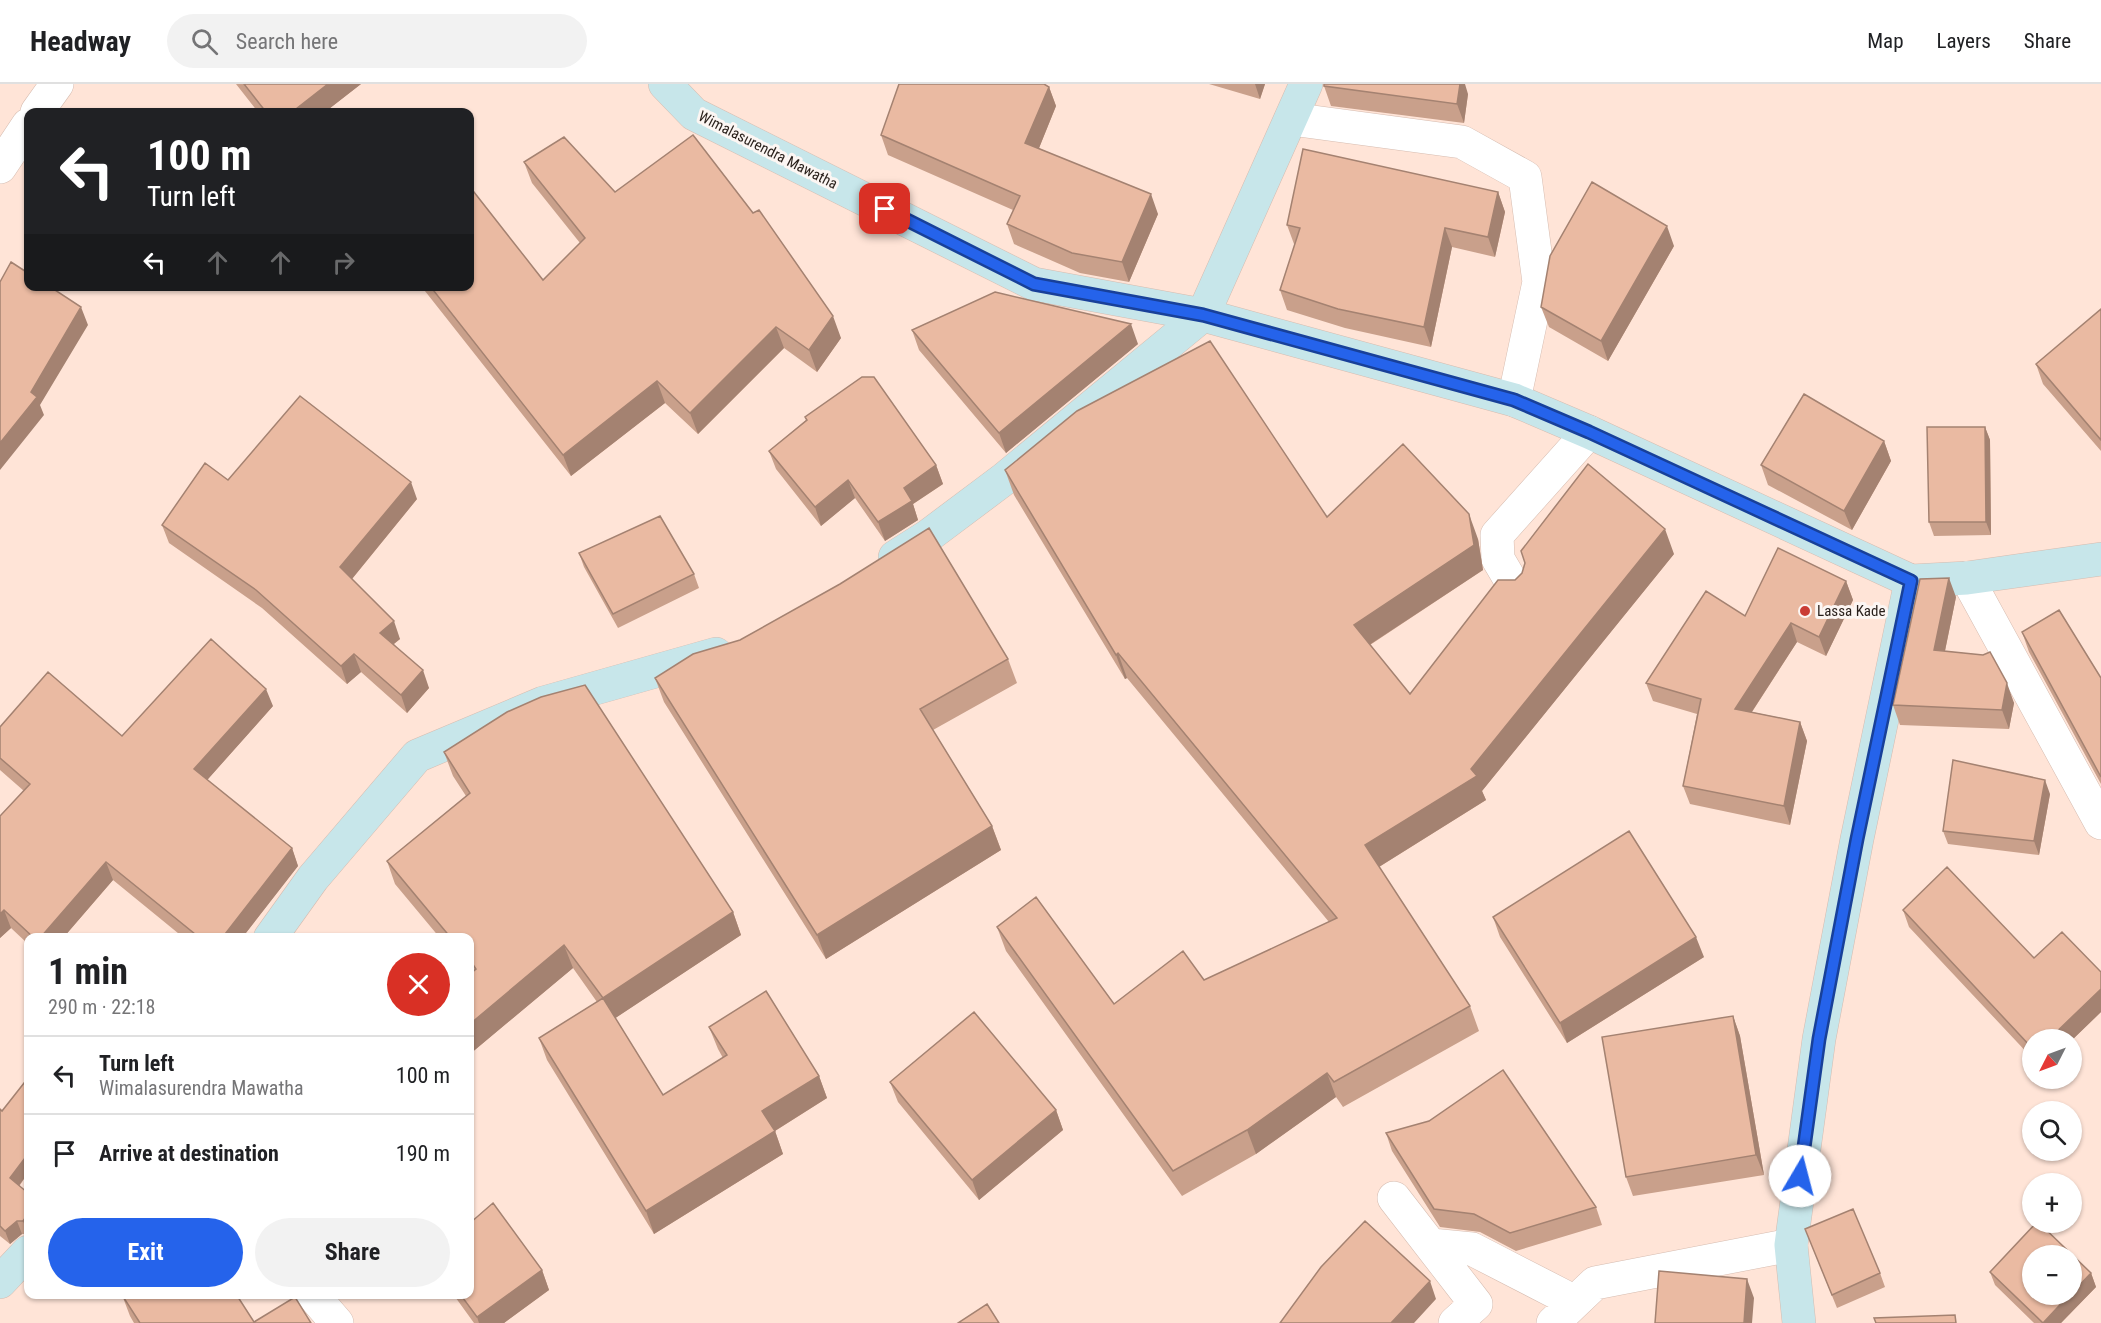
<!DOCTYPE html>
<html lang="en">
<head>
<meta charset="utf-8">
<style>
  :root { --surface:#fff; --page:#f2f2f2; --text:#202124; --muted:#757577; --line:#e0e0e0; --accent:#2563eb }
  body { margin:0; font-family:"Roboto Condensed",sans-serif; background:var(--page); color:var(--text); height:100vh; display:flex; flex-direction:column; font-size:22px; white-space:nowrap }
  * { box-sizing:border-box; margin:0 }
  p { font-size:20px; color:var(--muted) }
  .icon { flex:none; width:33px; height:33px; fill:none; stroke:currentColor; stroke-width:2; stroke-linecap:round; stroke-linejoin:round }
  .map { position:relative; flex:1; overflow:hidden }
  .details { position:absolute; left:24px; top:849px; width:450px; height:366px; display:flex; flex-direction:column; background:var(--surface); border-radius:12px; box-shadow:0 2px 4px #0004 }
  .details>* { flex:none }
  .banner { position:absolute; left:24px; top:24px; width:450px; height:183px; border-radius:12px; box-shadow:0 2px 4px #0004; background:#202124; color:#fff; overflow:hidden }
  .needle { width:39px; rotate:228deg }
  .controls { position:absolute; left:2022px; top:945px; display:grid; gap:12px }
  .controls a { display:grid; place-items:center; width:60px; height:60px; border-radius:50%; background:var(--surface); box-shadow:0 2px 4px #0004; font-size:30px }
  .pin { position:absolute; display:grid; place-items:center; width:51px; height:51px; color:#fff; margin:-26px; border-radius:12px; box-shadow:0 3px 9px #0006 }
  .me { position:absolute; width:66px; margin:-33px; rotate:8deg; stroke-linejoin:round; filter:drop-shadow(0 0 4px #0008) }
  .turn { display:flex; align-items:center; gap:21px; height:126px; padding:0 24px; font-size:27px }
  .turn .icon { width:78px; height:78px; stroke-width:2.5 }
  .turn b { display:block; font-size:42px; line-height:51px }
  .lanes { display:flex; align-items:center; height:57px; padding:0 24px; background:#0003; justify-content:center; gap:30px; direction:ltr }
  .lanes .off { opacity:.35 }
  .round { display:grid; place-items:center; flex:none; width:63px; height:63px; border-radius:32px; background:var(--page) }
  .summary { display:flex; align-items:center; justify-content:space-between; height:102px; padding:0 24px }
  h1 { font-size:36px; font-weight:700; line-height:45px }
  .action { display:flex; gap:12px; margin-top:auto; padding:12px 24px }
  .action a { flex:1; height:69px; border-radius:36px; background:var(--accent); color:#fff; font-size:24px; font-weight:700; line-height:69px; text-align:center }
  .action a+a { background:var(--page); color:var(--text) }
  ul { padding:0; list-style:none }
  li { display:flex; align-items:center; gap:18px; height:78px; padding:0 24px; border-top:2px solid var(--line) }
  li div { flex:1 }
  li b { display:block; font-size:22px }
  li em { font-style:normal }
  header { display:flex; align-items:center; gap:36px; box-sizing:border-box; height:84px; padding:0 30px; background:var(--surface); border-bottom:2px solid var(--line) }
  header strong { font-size:28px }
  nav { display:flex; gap:33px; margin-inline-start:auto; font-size:21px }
  .search { width:420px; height:54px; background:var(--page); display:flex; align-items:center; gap:15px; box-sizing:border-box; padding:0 21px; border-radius:33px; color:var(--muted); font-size:22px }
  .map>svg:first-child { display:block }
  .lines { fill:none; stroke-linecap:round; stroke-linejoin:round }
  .street-casing { stroke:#d6bcb0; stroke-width:34 }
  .secondary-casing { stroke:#d6bcb0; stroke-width:34 }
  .street { stroke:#fff; stroke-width:33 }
  .secondary { stroke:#c7e6ea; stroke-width:33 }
  .wall { fill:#c9a08b }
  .shaded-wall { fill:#a48271 }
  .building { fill:#eabaa2; stroke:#a48271; stroke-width:1.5 }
  .route-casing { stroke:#184099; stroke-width:15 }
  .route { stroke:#2563eb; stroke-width:10 }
  .poi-dot { fill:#ca3c35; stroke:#fcf6f3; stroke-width:2 }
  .labels { text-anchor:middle; stroke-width:6; stroke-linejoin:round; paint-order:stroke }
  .street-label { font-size:15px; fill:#281f1a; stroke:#fcf6f3 }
  .poi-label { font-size:15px; fill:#281f1a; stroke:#fcf6f3; text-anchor:start }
</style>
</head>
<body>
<header>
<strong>Headway</strong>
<div class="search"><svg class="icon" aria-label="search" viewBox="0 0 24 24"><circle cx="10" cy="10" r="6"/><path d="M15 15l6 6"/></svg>Search here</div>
<nav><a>Map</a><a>Layers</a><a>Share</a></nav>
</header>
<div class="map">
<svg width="2101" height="1239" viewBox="0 0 2101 1239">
  <rect width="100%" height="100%" fill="#ffe4d7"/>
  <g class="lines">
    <defs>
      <path id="street" d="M 37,28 L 57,0
        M 1291,35 L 1462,58 L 1525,93 L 1539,198 L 1514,316
        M 0,83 L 28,41
        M 1967,494 L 2101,739
        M 1515,504 L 1498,475 L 1497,451 L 1589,348
        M 1394,1114 L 1476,1220 L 1455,1239
        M 1431,1161 L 1472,1165 L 1575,1218
        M 312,1210 L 337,1239
        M 1553,1239 L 1595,1199 L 1791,1161"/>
      <path id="secondary" d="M 665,0 L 694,30 L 1034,200 L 1203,231 L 1514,316 L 1589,348 L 1911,497 L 1967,494 L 2101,475
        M 895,473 L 928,452 L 1004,395 L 1203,231 L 1306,0
        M 270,854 L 313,794 L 417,672 L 543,619 L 716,570
        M 0,1198 L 28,1168
        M 1799,1239 L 1791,1161 L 1819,955 L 1857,755 L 1911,497"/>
    </defs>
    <use href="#street" class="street-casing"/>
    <use href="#secondary" class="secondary-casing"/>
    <use href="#street" class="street"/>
    <use href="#secondary" class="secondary"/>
  </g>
  <path class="wall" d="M 236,0 L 361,0 L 325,28 L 258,28 Z
    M 1209,0 L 1265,0 L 1260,15 Z
    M 1324,2 L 1468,10 L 1464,39 L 1331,22 Z
    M 1049,3 L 1056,22 L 1039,64 L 1158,130 L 1129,198 L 1080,189 L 1014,160 L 1007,140 L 1013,126 L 888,71 L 881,51 Z
    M 524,78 L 615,108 L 841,254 L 817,288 L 784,264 L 698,350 L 665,319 L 571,392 L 421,202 L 470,202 L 543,196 L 580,159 L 532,99 Z
    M 1498,108 L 1505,128 L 1495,173 L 1452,163 L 1431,263 L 1345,244 L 1287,226 L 1280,206 L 1295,160 L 1294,160 L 1287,141 Z
    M 1674,162 L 1608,277 L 1549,243 L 1541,223 Z
    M 2101,225 L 2101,367 L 2043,300 L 2036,280 Z
    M 912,246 L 1138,260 L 1006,369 L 919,266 Z
    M 805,333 L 936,381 L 943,400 L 913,420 L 918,436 L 885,457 L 855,414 L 821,442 L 776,385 L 769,367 L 806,336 Z
    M 1985,343 L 1990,356 L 1991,451 L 1934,452 L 1929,438 Z
    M 1884,357 L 1891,377 L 1852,446 L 1768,401 L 1761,381 Z
    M 1005,386 L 1478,455 L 1483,486 L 1370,561 L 1410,610 L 1515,496 L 1674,470 L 1482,707 L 1486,716 L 1379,783 L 1470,922 L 1479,947 L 1343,1023 L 1336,1013 L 1256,1070 L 1182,1112 L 1006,867 L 997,843 L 1114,920 L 1204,896 L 1329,838 L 1127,594 L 1125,595 L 1014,411 Z
    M 228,396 L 417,415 L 352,495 L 400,555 L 394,560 L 429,604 L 407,629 L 361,588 L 347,600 L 262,524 L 169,459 L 162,441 Z
    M 579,469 L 694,490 L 699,504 L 618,544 L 584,483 Z
    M 1846,497 L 1853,516 L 1826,572 L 1797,558 L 1752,628 L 1800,638 L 1807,657 L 1790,741 L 1690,720 L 1683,702 L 1697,630 L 1653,617 L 1646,599 L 1745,532 Z
    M 1956,513 L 1945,567 L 1983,571 L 2014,619 L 2009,645 L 1900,641 L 1893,621 Z
    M 2022,548 L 2101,594 L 2101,700 L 2029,568 Z
    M 1008,575 L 1017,599 L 933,646 L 992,742 L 1001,766 L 826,875 L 664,618 L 655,594 Z
    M 273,622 L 207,696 L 292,764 L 298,782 L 242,854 L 184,854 L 113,796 L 63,854 L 28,854 L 28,860 L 11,844 L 0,854 L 0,732 L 24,707 L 0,686 L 0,643 L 122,652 Z
    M 444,668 L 733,828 L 741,851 L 615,934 L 663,1011 L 723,974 L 718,965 L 709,943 L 819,992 L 827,1014 L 775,1047 L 783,1070 L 654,1150 L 547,976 L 539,954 L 597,918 L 573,884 L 470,970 L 470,854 L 440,854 L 395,800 L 387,777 L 466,712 L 453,692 Z
    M 2050,710 L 2039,771 L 1948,760 L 1943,747 Z
    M 1903,826 L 2034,874 L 2101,888 L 2101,928 L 2072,956 L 2032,956 L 2032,974 L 1909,843 Z
    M 1493,833 L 1704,873 L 1567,959 L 1500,853 Z
    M 1733,932 L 1740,952 L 1764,1091 L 1633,1112 L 1626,1093 Z
    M 28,994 L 28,1089 L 20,1101 L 28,1150 L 22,1150 L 10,1160 L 0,1152 L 0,1025 L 2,1027 Z
    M 890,998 L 1056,1026 L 1063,1046 L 979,1116 L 898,1018 Z
    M 1386,1049 L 1596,1123 L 1602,1141 L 1516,1167 L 1480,1148 L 1440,1143 L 1392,1067 Z
    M 1805,1145 L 1880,1189 L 1885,1203 L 1837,1224 Z
    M 542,1186 L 549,1206 L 504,1239 L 474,1239 L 453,1210 L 470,1210 Z
    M 1990,1188 L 2091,1189 L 2096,1203 L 2061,1239 L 2034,1239 L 1995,1201 Z
    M 122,1211 L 254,1238 L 311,1239 L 134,1239 L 130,1232 Z"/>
  <path class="shaded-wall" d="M 328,0 L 361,0 L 325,28 L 292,28 Z
    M 1255,0 L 1265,0 L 1260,15 Z
    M 1460,0 L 1465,0 L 1468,10 L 1464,39 L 1457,20 Z
    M 1049,3 L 1056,22 L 1033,79 L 1025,59 Z
    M 1498,108 L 1505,128 L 1495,173 L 1488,153 Z
    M 1151,110 L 1158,130 L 1129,198 L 1122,178 Z
    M 1667,142 L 1674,162 L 1608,277 L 1601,257 Z
    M 1445,144 L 1452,163 L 1431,263 L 1424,243 Z
    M 81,223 L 88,241 L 40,321 L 44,331 L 0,386 L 0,359 Z
    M 833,232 L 841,254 L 817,288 L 809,266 Z
    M 1131,240 L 1138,260 L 1006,369 L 999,349 Z
    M 776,243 L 784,264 L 698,350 L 690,329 Z
    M 657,297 L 665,319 L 571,392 L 563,371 Z
    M 1985,343 L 1990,356 L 1991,451 L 1986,438 Z
    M 1884,357 L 1891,377 L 1852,446 L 1844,427 Z
    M 936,381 L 943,400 L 913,420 L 918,436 L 885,457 L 878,438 L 904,404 Z
    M 848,396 L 855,414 L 821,442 L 815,423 Z
    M 411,398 L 417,415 L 347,501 L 340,483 Z
    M 1469,430 L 1478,455 L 1483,486 L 1363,565 L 1354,541 Z
    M 1665,445 L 1674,470 L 1482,707 L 1486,716 L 1374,786 L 1365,761 L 1471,685 Z
    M 1949,494 L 1956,513 L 1941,586 L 1934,566 Z
    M 1846,497 L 1853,516 L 1826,572 L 1819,553 Z
    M 394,537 L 400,555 L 386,566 L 380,549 Z
    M 1791,539 L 1797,558 L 1742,643 L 1735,625 Z
    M 1118,569 L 1127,594 L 1125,595 L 1116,571 Z
    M 354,570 L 361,588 L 347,600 L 341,582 Z
    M 423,586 L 429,604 L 407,629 L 401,611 Z
    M 2007,599 L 2014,619 L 2009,645 L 2002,626 Z
    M 266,605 L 273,622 L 201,703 L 194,685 Z
    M 1800,638 L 1807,657 L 1790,741 L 1784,722 Z
    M 2045,696 L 2050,710 L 2039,771 L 2034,757 Z
    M 992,742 L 1001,766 L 826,875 L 817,851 Z
    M 292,764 L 298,782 L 242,854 L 222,854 Z
    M 106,778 L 113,796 L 63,854 L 40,854 Z
    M 4,826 L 11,844 L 0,854 L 0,830 Z
    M 733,828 L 741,851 L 611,937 L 603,914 Z
    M 1696,853 L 1704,873 L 1567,959 L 1560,939 Z
    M 564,861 L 573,884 L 470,970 L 470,940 Z
    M 2101,905 L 2101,928 L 2072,956 L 2048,956 Z
    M 1733,932 L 1740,952 L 1764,1091 L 1756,1071 Z
    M 1327,989 L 1336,1013 L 1256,1070 L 1247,1046 Z
    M 819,992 L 827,1014 L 770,1050 L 762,1027 Z
    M 1056,1026 L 1063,1046 L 979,1116 L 972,1096 Z
    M 775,1047 L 783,1070 L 654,1150 L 646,1127 Z
    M 28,1070 L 28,1089 L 15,1107 L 10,1094 Z
    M 28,1130 L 28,1150 L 23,1137 Z
    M 17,1137 L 22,1150 L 10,1160 L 5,1147 Z
    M 542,1186 L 549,1206 L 504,1239 L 479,1239 L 477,1233 Z
    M 2091,1189 L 2096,1203 L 2061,1239 L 2043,1239 L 2070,1210 L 2072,1210 L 2072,1209 Z
    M 1747,1195 L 1754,1214 L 1752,1239 L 1744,1239 Z
    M 1430,1197 L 1436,1215 L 1414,1239 L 1391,1239 Z"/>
  <path class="building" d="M 244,0 L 328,0 L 292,28 L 266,28 Z
    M 899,0 L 1044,0 L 1049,3 L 1025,59 L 1151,110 L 1122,178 L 1072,169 L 1007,140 L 1020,112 L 881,51 Z
    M 1324,0 L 1460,0 L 1457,20 L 1324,2 Z
    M 693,51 L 753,129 L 759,126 L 833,232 L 809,266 L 776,243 L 690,329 L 657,297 L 563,371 L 430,202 L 470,202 L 470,103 L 543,196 L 585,154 L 524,78 L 564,53 L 615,108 Z
    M 1303,65 L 1498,108 L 1488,153 L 1445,144 L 1424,243 L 1338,225 L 1280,206 L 1300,144 L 1287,141 Z
    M 1592,98 L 1667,142 L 1601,257 L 1541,223 L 1550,172 Z
    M 11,178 L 28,189 L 28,202 L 49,202 L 81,223 L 31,308 L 37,313 L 0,359 L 0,198 Z
    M 995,208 L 1131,240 L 999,349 L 912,246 Z
    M 2101,225 L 2101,356 L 2036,280 Z
    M 1210,257 L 1327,433 L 1403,360 L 1469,430 L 1474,461 L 1354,541 L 1410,610 L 1498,496 L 1515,496 L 1522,489 L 1525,479 L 1521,467 L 1588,380 L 1665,445 L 1471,685 L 1477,692 L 1365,761 L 1470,922 L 1334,998 L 1327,989 L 1247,1046 L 1173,1087 L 997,843 L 1036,813 L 1114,920 L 1183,867 L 1204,896 L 1337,834 L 1118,569 L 1116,571 L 1005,386 L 1077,327 Z
    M 862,293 L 874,293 L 936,381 L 904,404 L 912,417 L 878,438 L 848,396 L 815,423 L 769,367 L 807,336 L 805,333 Z
    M 1804,310 L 1884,357 L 1844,427 L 1761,381 Z
    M 300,312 L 411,398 L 340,483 L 394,537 L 380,549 L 423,586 L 401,611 L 354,570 L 341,582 L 256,506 L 162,441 L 205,379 L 228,396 Z
    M 1927,343 L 1985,343 L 1986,438 L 1929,438 Z
    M 660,432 L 694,490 L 613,530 L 579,469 Z
    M 929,444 L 1008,575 L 920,625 L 992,742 L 817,851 L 655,594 L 693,570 L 740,556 L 840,500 Z
    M 1778,464 L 1846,497 L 1819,553 L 1791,539 L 1735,625 L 1800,638 L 1784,722 L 1683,702 L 1701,615 L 1646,599 L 1706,507 L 1745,532 Z
    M 1949,494 L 1934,566 L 1983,571 L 1990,568 L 2007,599 L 2002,626 L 1893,621 L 1920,495 Z
    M 2059,526 L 2101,594 L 2101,693 L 2022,548 Z
    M 211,555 L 266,605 L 194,685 L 292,764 L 222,854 L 200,854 L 106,778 L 40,854 L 34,854 L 4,826 L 0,830 L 0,732 L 30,700 L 0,674 L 0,643 L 48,588 L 122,652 Z
    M 585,601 L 733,828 L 603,914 L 564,861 L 470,940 L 470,890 L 476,885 L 470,876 L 470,854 L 451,854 L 387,777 L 470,709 L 444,668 L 507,628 L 541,613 Z
    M 1953,676 L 2045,696 L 2034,757 L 1943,747 Z
    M 1629,747 L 1696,853 L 1560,939 L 1493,833 Z
    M 1947,783 L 2034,874 L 2062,848 L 2101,888 L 2101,905 L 2048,956 L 2032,956 L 2032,964 L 1903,826 Z
    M 766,907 L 819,992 L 762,1027 L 775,1047 L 646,1127 L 539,954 L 603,914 L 663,1011 L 727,971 L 709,943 Z
    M 974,928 L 1056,1026 L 972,1096 L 890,998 Z
    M 1733,932 L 1756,1071 L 1626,1093 L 1602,953 Z
    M 1503,986 L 1596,1123 L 1510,1149 L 1474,1130 L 1434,1125 L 1386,1049 L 1429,1037 Z
    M 28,994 L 28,1070 L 10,1094 L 28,1109 L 28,1130 L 23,1137 L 17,1137 L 5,1147 L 0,1142 L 0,1025 L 2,1027 Z
    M 493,1119 L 542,1186 L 477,1233 L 460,1210 L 470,1210 L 470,1139 Z
    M 1853,1125 L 1880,1189 L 1832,1211 L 1805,1145 Z
    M 1365,1137 L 1430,1197 L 1391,1239 L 1280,1239 L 1321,1183 Z
    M 2037,1138 L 2038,1138 L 2091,1189 L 2072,1209 L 2072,1172 L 2032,1172 L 2032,1210 L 2070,1210 L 2043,1239 L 1990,1188 Z
    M 1659,1187 L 1747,1195 L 1744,1239 L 1655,1239 Z
    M 236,1210 L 254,1238 L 295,1213 L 311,1239 L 140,1239 L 122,1211 Z
    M 987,1220 L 999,1239 L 958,1239 Z
    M 1955,1231 L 1956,1239 L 1876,1239 L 1874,1234 Z"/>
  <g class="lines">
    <defs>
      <path id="route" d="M 885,125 L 1034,200 L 1203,231 L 1514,316 L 1589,348 L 1911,497 L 1857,755 L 1819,955 L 1800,1092"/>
    </defs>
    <use href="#route" class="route-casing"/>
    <use href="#route" class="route"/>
  </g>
  <circle class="poi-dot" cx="1805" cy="527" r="6"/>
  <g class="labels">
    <g class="street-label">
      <text transform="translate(768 66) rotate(27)" y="5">Wimalasurendra Mawatha</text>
    </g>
    <g class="poi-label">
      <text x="1817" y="532">Lassa Kade</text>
    </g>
  </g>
</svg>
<div class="controls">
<a><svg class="needle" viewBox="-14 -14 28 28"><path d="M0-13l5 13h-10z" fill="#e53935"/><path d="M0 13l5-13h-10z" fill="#757577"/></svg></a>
<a><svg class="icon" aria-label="search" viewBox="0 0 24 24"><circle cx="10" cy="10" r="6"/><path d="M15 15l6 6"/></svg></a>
<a>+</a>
<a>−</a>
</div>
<div class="pin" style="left:885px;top:125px;background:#d93025"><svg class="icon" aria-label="arrive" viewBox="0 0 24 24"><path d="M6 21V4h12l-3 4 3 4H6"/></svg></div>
<svg class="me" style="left:1800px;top:1092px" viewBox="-20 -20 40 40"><circle r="19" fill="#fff"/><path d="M0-13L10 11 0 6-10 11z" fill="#2563eb"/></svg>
<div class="banner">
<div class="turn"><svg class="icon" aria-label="left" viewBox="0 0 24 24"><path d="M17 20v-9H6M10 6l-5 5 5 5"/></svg><div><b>100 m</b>Turn left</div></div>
<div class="lanes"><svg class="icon" aria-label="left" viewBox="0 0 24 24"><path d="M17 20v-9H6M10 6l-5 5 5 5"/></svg><svg class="icon off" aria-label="ahead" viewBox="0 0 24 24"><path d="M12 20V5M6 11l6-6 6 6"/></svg><svg class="icon off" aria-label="ahead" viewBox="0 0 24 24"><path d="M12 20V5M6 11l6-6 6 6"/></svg><svg class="icon off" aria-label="right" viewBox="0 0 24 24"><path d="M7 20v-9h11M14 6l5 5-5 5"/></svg></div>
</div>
<section class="details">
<div class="summary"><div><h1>1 min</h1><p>290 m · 22:18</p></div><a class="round" style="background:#d93025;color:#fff"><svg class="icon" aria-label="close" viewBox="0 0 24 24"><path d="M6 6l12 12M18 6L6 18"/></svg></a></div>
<ul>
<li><svg class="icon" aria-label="left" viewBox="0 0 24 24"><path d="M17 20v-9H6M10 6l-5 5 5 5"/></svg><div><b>Turn left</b><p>Wimalasurendra Mawatha</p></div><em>100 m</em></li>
<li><svg class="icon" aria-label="arrive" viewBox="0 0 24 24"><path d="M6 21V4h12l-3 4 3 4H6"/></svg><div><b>Arrive at destination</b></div><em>190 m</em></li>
</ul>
<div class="action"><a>Exit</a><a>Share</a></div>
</section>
</div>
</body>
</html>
